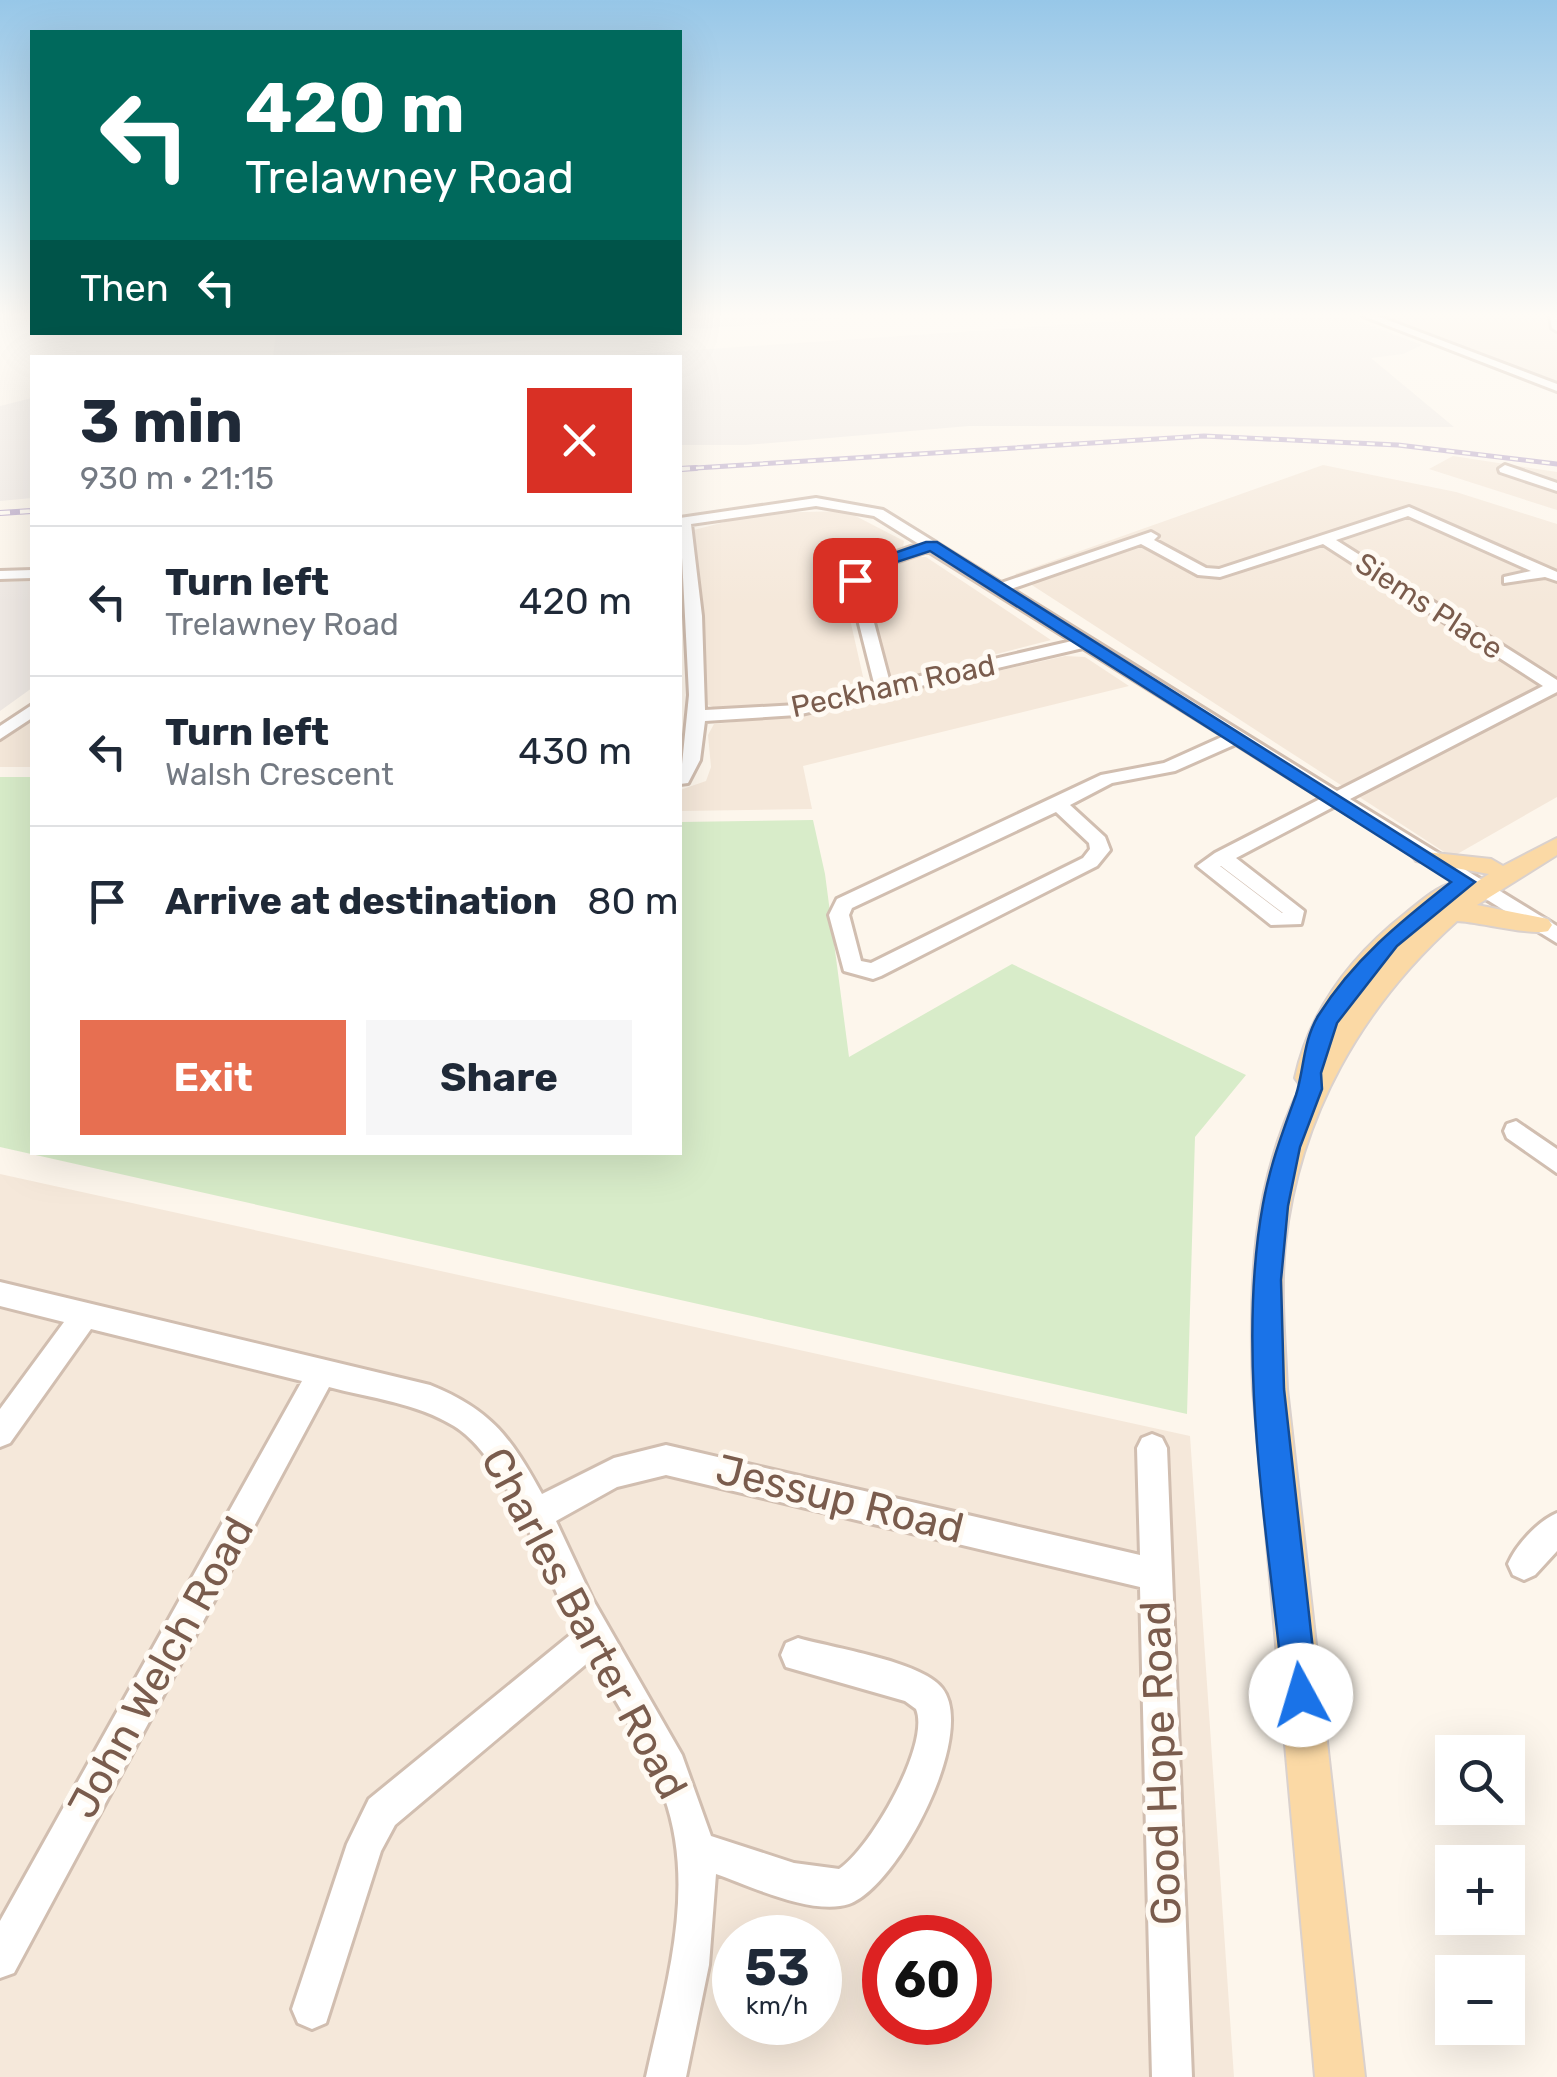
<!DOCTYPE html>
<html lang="en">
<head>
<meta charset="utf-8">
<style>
  :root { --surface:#fff; --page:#f6f6f7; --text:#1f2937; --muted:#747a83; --line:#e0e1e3; --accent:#e76f51 }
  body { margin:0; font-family:Rubik,sans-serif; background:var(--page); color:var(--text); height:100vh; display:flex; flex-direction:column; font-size:38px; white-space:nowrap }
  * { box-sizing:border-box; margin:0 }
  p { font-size:32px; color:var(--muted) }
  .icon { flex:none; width:55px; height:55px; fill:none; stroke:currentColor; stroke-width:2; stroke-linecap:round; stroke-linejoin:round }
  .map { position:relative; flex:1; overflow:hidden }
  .panel { position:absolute; left:30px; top:355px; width:652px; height:800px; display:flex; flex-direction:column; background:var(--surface); border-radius:0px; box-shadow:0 10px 40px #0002 }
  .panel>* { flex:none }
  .banner { position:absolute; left:30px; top:30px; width:652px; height:305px; border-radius:0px; box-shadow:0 10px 40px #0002; background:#00695c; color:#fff; overflow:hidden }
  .controls { position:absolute; left:1435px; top:1735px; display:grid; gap:20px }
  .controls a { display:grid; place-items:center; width:90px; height:90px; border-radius:0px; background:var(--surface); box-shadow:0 10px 40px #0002; font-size:50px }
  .speed { position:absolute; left:712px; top:1915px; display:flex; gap:20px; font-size:50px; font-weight:700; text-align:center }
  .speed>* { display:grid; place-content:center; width:130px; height:130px; border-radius:50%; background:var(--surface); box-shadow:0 10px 40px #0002; line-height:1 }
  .speed small { font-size:25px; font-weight:400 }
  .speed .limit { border:15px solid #d22; background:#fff; color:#111 }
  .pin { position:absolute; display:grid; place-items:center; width:85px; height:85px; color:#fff; margin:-42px; border-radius:20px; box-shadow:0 5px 15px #0006 }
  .me { position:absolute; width:110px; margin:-55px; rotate:354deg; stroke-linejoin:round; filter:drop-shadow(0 0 8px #0008) }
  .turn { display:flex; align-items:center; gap:35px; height:210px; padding:0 50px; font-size:45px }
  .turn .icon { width:130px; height:130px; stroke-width:2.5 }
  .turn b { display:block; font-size:70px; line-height:85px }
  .then { display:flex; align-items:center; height:95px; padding:0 50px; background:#0003; gap:20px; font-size:38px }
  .round { display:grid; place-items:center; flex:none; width:105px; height:105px; border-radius:0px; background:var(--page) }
  .overview { display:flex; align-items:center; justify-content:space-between; height:170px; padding:0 50px }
  h1 { font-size:60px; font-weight:700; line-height:75px }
  .primary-button { display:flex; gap:20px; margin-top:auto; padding:20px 50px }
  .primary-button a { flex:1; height:115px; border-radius:0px; background:var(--accent); color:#fff; font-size:40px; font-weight:700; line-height:115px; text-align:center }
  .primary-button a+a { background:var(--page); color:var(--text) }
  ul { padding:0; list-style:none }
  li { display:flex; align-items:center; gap:30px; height:150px; padding:0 50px; border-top:2px solid var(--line) }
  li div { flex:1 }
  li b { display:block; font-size:38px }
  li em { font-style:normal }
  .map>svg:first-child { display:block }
  .residential { fill:#f5e8da; fill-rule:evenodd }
  .industrial { fill:#efe9e4 }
  .green { fill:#d8ecc9 }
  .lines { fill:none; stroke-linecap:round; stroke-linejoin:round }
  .minor-casing { stroke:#d1beb0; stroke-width:6 }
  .major-casing { stroke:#dad1cd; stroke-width:4 }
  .minor { fill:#fff; fill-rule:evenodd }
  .major { fill:#fbd9a5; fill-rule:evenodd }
  .rail-far1-casing { stroke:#b9a8c9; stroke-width:5 }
  .rail-casing { stroke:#b9a8c9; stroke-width:6 }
  .rail-far1 { stroke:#fffaf3; stroke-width:2.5; stroke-dasharray:8; stroke-linecap:butt }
  .rail { stroke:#fffaf3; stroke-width:4; stroke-dasharray:10; stroke-linecap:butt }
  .route { fill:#1a73e8; stroke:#114b97; stroke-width:2.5 }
  .labels { text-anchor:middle; stroke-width:10; stroke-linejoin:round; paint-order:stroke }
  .far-street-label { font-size:30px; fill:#7a5c4d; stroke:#fffaf3 }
  .near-street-label { font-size:42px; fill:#7a5c4d; stroke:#fffaf3 }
</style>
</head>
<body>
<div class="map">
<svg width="1557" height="2077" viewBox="0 0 1557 2077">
  <rect width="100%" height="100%" fill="#fdf6ec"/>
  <path class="residential" d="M 1378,316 L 1557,316 L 1557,384 Z
    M 1453,456 L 1557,472 L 1557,510 L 1429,469 Z
    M 1323,465 L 1456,492 L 1557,524 L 1557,797 L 1452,857 L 1015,574 Z
    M 846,511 L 904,541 L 903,547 L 846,567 L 840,575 L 864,681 L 860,687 L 793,704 L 713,707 L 702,702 L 690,531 L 760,513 Z
    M 911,557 L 926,557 L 1051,640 L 901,679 L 888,675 L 861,582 L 872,570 Z
    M 1065,656 L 1085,657 L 1129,686 L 803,766 L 812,809 L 680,811 L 680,790 L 706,781 L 711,767 L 708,735 L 714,724 L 796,716 Z
    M 32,716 L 32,767 L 0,767 L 0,740 Z
    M 0,1174 L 1190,1436 L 1234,2077 L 0,2077 ZM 735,1938 L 820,1938 L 820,2022 L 735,2022 ZM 885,1938 L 970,1938 L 970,2022 L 885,2022 Z"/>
  <path class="industrial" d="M 680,316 L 881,316 L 680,330 Z
    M 1191,316 L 1345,316 L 1422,345 L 1403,354 L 1371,358 L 1454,427 L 969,426 L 746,445 L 680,445 L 680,358 L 594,357 Z
    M 276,333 L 276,332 L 643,333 L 273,357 Z
    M 32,398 L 32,498 L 0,501 L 0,406 Z
    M 32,581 L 32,688 L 0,711 L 0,582 Z"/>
  <path class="green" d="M 0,777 L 32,777 L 32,1152 L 680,1152 L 680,822 L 813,820 L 825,874 L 849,1057 L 1012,964 L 1246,1075 L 1195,1137 L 1187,1414 L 0,1147 Z"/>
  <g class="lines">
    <defs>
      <path id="minor" d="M 1363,316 L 1377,316 L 1557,384 L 1557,391 Z
        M 1550,316 L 1557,316 L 1557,331 L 1552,328 Z
        M 1505,465 L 1557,483 L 1557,491 L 1500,472 L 1499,469 Z
        M 816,498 L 883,510 L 1001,583 L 1151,532 L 1158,536 L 1154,540 L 1206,568 L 1219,569 L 1409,507 L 1557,572 L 1557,581 L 1545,577 L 1504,583 L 1504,577 L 1531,571 L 1408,516 L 1336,540 L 1557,680 L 1557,692 L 1350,799 L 1557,926 L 1557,943 L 1335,806 L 1236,858 L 1304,911 L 1301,924 L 1271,925 L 1197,866 L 1215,853 L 1322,798 L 1236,744 L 1175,771 L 1112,783 L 1070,805 L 1105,837 L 1110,850 L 1097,866 L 881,976 L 873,979 L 844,971 L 829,915 L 837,899 L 1101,775 L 1164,763 L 1224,736 L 1083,648 L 797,715 L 705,721 L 700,760 L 688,783 L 680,784 L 689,695 L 680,518 ZM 816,506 L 874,516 L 919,544 L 865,563 L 848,580 L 875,687 L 797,705 L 705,710 L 702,616 L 691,524 ZM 1141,544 L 1198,575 L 1220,577 L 1323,544 L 1543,686 L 1337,791 L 1011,589 ZM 928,551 L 1072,641 L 890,683 L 863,581 L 875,569 ZM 1056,812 L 1089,843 L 1090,849 L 1083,858 L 871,963 L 861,961 L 849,915 L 852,908 ZM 1220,866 L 1221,866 L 1283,913 L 1282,913 Z
        M 32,570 L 32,578 L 0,579 L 0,571 Z
        M 32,705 L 32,718 L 0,739 L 0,726 Z
        M 1516,1121 L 1557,1149 L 1557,1173 L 1507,1138 L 1504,1131 L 1507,1124 Z
        M 0,1282 L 430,1385 C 492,1410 511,1438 542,1494 L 614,1458 L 666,1445 L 1140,1555 L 1137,1448 L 1142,1438 L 1152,1434 L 1162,1438 L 1167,1448 L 1192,2077 L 1152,2077 L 1140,1587 L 666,1475 L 617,1487 L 556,1521 L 593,1600 L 682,1755 L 711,1836 L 794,1863 L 839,1869 C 870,1849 931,1744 916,1709 L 905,1701 L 786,1667 L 781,1655 L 786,1643 L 798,1638 C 832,1648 921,1661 942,1688 C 978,1733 898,1887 849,1904 C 813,1916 750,1886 716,1874 L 709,1965 L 686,2077 L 646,2077 C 666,1985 697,1888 664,1796 C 647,1748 617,1704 591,1660 L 395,1825 L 381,1851 L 326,2023 L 312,2029 L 298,2023 L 292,2009 L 347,1844 L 369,1799 L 575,1631 C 545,1575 508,1459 454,1426 C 417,1403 370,1398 329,1387 L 14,1973 L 0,1978 L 0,1921 L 302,1381 L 91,1329 L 10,1443 L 0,1447 L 0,1409 L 64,1322 L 0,1306 Z
        M 1557,1513 L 1557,1551 L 1535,1575 L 1524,1580 L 1513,1575 L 1508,1564 C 1516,1545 1538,1521 1557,1513 Z"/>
      <path id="major" d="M 1557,838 L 1557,855 L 1477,905 L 1548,919 L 1552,925 L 1548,931 C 1532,936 1479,922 1457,921 C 1362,1006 1299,1116 1285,1244 C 1280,1292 1285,1341 1287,1389 L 1365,2077 L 1315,2077 L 1253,1389 C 1249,1283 1252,1183 1301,1086 L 1295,1078 C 1310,1009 1351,956 1406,913 C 1420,902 1435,888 1452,883 L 1464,890 L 1489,874 L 1416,861 L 1412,856 L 1416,851 L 1491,859 L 1503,866 Z"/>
    </defs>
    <use href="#minor" class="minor-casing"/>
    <use href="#major" class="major-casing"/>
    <use href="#minor" class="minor"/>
    <use href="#major" class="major"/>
    <defs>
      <path id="rail-far1" d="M 680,469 L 1204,436 L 1398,445 L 1557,464"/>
      <path id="rail" d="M 680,469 L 696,468
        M 0,513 L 32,511"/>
    </defs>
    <use href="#rail-far1" class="rail-far1-casing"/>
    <use href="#rail" class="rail-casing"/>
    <use href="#rail-far1" class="rail-far1"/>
    <use href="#rail" class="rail"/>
  </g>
  <linearGradient id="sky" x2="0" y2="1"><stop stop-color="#97c7e8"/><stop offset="0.52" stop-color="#fefbf6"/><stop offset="1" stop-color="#fefbf6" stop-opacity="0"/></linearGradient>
  <rect width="1557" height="606" fill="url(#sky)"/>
  <path class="route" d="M 926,542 L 937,542 L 1475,882 L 1397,946 L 1337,1023 L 1321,1073 L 1322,1089 L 1300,1147 L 1288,1206 L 1281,1280 L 1284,1389 L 1318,1695 L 1313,1707 L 1301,1712 L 1289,1707 L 1284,1695 C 1269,1541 1235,1356 1263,1204 C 1270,1165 1283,1131 1296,1095 C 1304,1070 1303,1041 1318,1016 C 1353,960 1400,922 1451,882 L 930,551 L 875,569 L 860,583 L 848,580 L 865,563 Z"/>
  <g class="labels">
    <g class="far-street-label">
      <text transform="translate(1429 606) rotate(33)" y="10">Siems Place</text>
      <text transform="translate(893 686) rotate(-12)" y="10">Peckham Road</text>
    </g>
    <g class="near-street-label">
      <text transform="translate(840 1498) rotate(14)" y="15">Jessup Road</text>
      <text transform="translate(585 1623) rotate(62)" y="15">Charles Barter Road</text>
      <text transform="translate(160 1667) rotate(-61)" y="15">John Welch Road</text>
      <text transform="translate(1160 1763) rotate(-92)" y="15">Good Hope Road</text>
    </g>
  </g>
</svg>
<div class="controls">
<a><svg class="icon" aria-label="search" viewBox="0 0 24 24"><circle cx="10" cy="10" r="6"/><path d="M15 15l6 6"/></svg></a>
<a>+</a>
<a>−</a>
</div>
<div class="speed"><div>53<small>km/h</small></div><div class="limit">60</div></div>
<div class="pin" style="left:855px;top:580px;background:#d93025"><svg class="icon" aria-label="arrive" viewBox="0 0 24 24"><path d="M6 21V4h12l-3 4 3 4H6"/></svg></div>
<svg class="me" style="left:1301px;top:1695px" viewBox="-20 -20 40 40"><circle r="19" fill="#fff"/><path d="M0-13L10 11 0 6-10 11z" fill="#1a73e8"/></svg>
<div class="banner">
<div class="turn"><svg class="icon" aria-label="left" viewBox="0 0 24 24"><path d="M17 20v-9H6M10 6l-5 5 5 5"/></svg><div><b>420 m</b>Trelawney Road</div></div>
<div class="then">Then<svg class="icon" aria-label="left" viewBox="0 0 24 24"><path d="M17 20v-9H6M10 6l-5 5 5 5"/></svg></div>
</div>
<section class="panel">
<div class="overview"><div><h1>3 min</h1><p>930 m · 21:15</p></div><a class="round" style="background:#d93025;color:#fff"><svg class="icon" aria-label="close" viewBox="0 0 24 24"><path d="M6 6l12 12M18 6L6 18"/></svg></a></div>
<ul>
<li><svg class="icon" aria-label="left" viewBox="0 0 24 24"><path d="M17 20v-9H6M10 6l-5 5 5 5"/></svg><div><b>Turn left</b><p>Trelawney Road</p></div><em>420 m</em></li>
<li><svg class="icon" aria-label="left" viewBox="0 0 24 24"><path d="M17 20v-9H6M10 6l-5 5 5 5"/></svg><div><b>Turn left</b><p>Walsh Crescent</p></div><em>430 m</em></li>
<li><svg class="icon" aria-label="arrive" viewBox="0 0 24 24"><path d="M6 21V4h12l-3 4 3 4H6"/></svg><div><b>Arrive at destination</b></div><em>80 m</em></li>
</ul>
<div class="primary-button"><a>Exit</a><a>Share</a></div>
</section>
</div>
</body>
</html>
